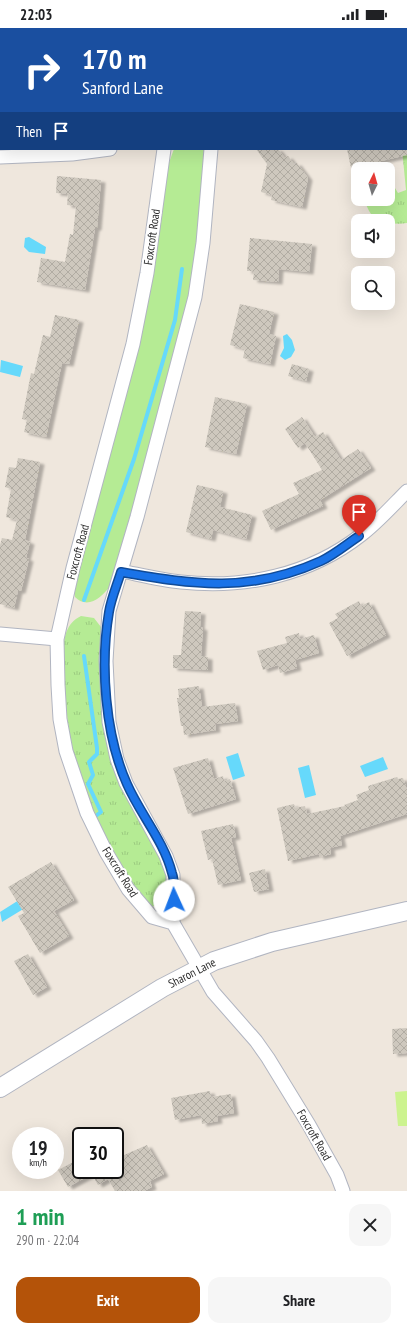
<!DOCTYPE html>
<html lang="en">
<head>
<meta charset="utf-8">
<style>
  :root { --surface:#fff; --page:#f6f6f6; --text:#202124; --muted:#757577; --accent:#b45309 }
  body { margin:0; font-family:"PT Sans Narrow",sans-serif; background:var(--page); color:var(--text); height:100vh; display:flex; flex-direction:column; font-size:15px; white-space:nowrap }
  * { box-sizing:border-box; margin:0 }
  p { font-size:13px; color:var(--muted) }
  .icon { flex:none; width:22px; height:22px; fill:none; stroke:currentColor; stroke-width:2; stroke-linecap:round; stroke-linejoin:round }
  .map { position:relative; height:1163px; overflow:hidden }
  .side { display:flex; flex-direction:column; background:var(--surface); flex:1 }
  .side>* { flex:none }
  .top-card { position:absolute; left:0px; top:0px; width:407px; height:122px; box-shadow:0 4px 16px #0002; background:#1a4fa0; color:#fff; overflow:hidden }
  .needle { width:26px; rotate:5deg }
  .fabs { position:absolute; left:351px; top:134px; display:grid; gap:8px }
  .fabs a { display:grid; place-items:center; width:44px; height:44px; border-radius:8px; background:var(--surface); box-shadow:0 4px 16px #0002; font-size:20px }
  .speed { position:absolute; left:12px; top:1099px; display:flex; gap:8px; font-size:20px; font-weight:700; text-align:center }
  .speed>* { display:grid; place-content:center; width:52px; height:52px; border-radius:50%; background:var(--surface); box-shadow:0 4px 16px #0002; line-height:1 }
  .speed small { font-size:10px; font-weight:400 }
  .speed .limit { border:2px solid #111; border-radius:6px; background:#fff; color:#111 }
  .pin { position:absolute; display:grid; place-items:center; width:34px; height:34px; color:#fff; margin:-41px -17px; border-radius:50% 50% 50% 0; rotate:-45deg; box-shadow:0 0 4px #0007 }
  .pin .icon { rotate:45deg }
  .me { position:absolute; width:44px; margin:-22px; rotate:358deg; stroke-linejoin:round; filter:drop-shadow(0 0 3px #0008) }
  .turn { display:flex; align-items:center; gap:14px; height:84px; padding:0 16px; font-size:18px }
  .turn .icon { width:52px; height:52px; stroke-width:2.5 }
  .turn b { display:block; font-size:28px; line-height:34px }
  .then { display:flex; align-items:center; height:38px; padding:0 16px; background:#0003; gap:8px; font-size:15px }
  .round { display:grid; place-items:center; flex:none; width:42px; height:42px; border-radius:12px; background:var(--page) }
  .headline { display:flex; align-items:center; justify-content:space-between; height:68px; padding:0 16px }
  h1 { font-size:24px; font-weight:800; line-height:30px; color:#1e9e55 }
  .button { display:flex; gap:8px; margin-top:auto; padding:8px 16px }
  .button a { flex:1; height:46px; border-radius:12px; background:var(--accent); color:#fff; font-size:16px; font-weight:800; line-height:46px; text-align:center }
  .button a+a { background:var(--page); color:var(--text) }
  .status { display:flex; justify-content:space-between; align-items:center; height:28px; padding:0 20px; background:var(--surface); direction:ltr }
  .status svg { height:11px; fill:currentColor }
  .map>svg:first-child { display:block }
  .grass { fill:url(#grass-tufts) }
  .park { fill:#b5eb94 }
  .pitch { fill:#ccf38f }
  .water { fill:#66d9fb }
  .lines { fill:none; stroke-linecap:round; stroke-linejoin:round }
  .stream { stroke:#66d9fb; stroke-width:4 }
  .building { fill:url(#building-cross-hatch); filter:url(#shadow) }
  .street-casing { stroke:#b1b5c1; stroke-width:15 }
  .secondary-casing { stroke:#b1b5c1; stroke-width:20 }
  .street { stroke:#fff; stroke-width:13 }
  .secondary { stroke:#fff; stroke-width:18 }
  .route-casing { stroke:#114b97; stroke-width:10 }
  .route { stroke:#1a73e8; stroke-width:7 }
  .labels { text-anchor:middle; stroke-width:4; stroke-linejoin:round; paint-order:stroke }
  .street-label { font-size:12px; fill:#2c2c2c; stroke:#fff }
</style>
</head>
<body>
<div class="status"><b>22:03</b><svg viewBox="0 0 49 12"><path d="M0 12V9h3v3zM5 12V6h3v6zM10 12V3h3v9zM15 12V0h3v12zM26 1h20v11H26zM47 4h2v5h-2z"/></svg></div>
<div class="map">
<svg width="407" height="1163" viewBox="0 0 407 1163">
  <defs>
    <pattern id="grass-tufts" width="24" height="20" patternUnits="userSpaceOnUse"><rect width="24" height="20" fill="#b5eb94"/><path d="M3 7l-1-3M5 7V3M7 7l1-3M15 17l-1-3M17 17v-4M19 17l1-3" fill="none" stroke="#9cca80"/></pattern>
    <pattern id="building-cross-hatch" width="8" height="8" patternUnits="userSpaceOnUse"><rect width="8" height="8" fill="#cec8be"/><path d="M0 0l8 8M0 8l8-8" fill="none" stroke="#b1aca3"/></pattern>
    <filter id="shadow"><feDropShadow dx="4.5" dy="2.5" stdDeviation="1" flood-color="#0004"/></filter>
  </defs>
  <rect width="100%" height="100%" fill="#efe7dd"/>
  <path class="grass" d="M 407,99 L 407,195 C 395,197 379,195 371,186 C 368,182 366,176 364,171 L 388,171 L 388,156 L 395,160 L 398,165 L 406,162 L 402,121 L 406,121 Z
    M 81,588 L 94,590 L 101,599 L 105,699 L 167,843 L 168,876 L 164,879 L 152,878 C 131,859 118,835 106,811 C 77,752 66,709 64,645 C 63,624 60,598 81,588 Z"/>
  <path class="park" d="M 174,121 L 204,121 L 206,138 L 190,269 L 145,444 L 111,557 C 102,569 88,582 75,569 L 74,564 L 150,261 L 167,140 Z"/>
  <path class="pitch" d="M 407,1063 L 407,1098 L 398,1098 L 395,1064 Z"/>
  <path class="water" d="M 29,209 L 46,219 L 45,226 L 29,224 L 24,219 L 25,210 Z
    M 287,306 L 292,312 L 295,322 L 291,329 L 285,332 L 280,328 L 284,320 L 283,308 Z
    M 1,332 L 23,338 L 20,349 L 0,344 Z
    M 238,725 L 245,748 L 233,752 L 226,729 Z
    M 383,729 L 388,741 L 365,749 L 360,738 Z
    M 309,737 L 316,767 L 305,770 L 298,740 Z
    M 19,872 L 25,880 L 2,894 L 0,884 Z"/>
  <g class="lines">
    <path class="stream" d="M 4,0 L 5,1
      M 84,572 L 134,431 L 175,292 L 182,241
      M 84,628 L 97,720 L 97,726 L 89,734 L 93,747 L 88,756 L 101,784 L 97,787"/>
  </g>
  <path class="building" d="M 256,121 L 278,121 L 285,130 L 288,128 L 294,136 L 297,135 L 308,150 L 302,179 L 271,172 L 272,167 L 261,164 L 267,136 Z
    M 347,121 L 407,121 L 407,127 L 351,140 Z
    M 57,148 L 101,152 L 97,200 L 95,200 L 85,262 L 37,254 L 41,230 L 65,234 L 70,206 L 73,207 L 76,178 L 67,177 L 68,166 L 56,165 Z
    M 250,210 L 312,216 L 309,244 L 279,241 L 278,254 L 253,252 L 254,243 L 247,243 Z
    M 240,276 L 274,284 L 269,306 L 276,308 L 270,336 L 243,330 L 245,321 L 230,317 Z
    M 55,287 L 79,292 L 69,336 L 62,335 L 46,409 L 24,404 L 27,392 L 22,391 L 31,345 L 34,346 L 43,307 L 50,309 Z
    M 292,336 L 309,341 L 306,353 L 288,348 Z
    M 215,369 L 247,376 L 236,426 L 205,419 Z
    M 302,389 L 315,409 L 323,404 L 341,432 L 358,421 L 371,440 L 320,472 L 323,478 L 271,502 L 262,483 L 299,466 L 293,455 L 322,442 L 305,415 L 298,420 L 285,401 Z
    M 18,430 L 40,434 L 25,512 L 30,514 L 26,530 L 29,531 L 21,563 L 18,563 L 14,580 L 0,576 L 0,517 L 2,510 L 12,512 L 17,492 L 6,489 L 11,461 L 5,459 L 9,439 L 16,440 Z
    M 197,457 L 223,463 L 220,479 L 252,487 L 246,511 L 213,502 L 211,511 L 186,504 Z
    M 359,573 L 361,578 L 369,574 L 386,607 L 347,628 L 329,595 L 338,590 L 335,586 Z
    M 185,583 L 201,584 L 200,599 L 203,600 L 201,628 L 208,629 L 208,642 L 173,640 L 173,627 L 181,627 Z
    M 299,605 L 300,611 L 314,607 L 319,625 L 295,632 L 297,640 L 280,645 L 278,637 L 263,642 L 257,623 L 287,615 L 285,609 Z
    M 199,658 L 202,679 L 235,675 L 238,693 L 215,696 L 216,702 L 184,707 L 183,698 L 181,698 L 177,670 L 179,670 L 178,661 Z
    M 208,730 L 214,751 L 223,748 L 224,753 L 230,751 L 236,771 L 188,786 L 173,740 Z
    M 397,749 L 398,751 L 403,750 L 407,762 L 407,786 L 340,808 L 342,817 L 330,820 L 331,826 L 319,829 L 319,826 L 288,833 L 277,780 L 294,776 L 295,780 L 305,778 L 307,786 L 345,778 L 344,777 L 358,772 L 356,767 L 369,762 L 368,758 Z
    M 233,796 L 236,809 L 231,810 L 241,852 L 218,857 L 212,831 L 208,832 L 201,803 Z
    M 51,834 L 74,872 L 54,883 L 69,908 L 40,925 L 18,888 L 24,885 L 8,859 Z
    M 265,841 L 269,861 L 254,864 L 249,845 Z
    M 28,926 L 47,959 L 33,967 L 14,933 Z
    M 407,1000 L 407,1025 L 393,1026 L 392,1001 Z
    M 210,1063 L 211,1069 L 231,1066 L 234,1085 L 217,1088 L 218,1093 L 202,1096 L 201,1087 L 175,1092 L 171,1070 Z
    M 147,1117 L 164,1146 L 150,1153 L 152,1159 L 144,1163 L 115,1163 L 108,1151 L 98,1157 L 92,1146 L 68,1159 L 58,1142 L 81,1130 L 81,1142 L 115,1142 L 115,1131 Z"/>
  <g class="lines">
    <defs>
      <path id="street" d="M 202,1 L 202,0
        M 406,34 L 407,34
        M 164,121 L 147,245 L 133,316 L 73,540 L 57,611 L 58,657 L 60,691 L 66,723 L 87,785 L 106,824 L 128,861 L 152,889 L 173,895
        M 211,121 L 203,215 L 195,269 L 137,489 L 109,583 L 106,633 L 109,694 L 117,731 L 126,755 L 166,828 L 173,847 L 173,895 L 213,964 L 256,1013 L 268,1030 L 309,1097 L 337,1147 L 343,1163
        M 0,129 L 72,126 L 110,121
        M 121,543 C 141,547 161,552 181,554 C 245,561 310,547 361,507 C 378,494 392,478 407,463
        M 0,606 L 57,611"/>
      <path id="secondary" d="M 0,1060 L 162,960 L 214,933 L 272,914 L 407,883"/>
    </defs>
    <use href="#street" class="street-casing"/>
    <use href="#secondary" class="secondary-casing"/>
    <use href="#street" class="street"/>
    <use href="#secondary" class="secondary"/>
  </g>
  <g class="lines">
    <defs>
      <path id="route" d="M 174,872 C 174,864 175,853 172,845 C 164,813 140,786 127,756 C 105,707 100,637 109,584 C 111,571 117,557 121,544 C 195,557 250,565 321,533 C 334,527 347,516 359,508"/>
    </defs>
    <use href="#route" class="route-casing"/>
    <use href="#route" class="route"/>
  </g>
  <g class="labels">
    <g class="street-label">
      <text transform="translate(152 209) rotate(-82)" y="4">Foxcroft Road</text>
      <text transform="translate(78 524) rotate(-75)" y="4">Foxcroft Road</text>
      <text transform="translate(120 844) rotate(58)" y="4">Foxcroft Road</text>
      <text transform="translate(192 945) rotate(-27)" y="4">Sharon Lane</text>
      <text transform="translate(314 1107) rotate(60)" y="4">Foxcroft Road</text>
    </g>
  </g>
</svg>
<div class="fabs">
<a><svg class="needle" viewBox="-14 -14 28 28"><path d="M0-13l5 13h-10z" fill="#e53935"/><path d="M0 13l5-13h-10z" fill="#757577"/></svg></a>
<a><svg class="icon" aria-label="sound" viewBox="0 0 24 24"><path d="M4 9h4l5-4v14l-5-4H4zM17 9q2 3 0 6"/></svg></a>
<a><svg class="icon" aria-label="search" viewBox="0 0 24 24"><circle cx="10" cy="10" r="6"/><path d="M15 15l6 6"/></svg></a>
</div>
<div class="speed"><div>19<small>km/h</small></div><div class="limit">30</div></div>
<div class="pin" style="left:359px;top:508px;background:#d93025"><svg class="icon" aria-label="arrive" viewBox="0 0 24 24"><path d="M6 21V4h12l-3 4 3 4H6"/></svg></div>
<svg class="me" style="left:174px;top:872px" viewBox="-20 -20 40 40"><circle r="19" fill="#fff"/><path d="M0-13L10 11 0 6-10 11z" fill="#1a73e8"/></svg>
<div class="top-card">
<div class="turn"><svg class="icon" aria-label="right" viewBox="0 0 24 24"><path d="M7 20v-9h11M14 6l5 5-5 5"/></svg><div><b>170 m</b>Sanford Lane</div></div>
<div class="then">Then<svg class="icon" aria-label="arrive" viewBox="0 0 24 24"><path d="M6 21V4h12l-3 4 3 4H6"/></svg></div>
</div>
</div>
<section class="side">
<div class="headline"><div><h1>1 min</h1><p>290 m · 22:04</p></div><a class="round"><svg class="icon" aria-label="close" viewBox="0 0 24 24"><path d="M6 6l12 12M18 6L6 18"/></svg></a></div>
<div class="button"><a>Exit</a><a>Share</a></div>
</section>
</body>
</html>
